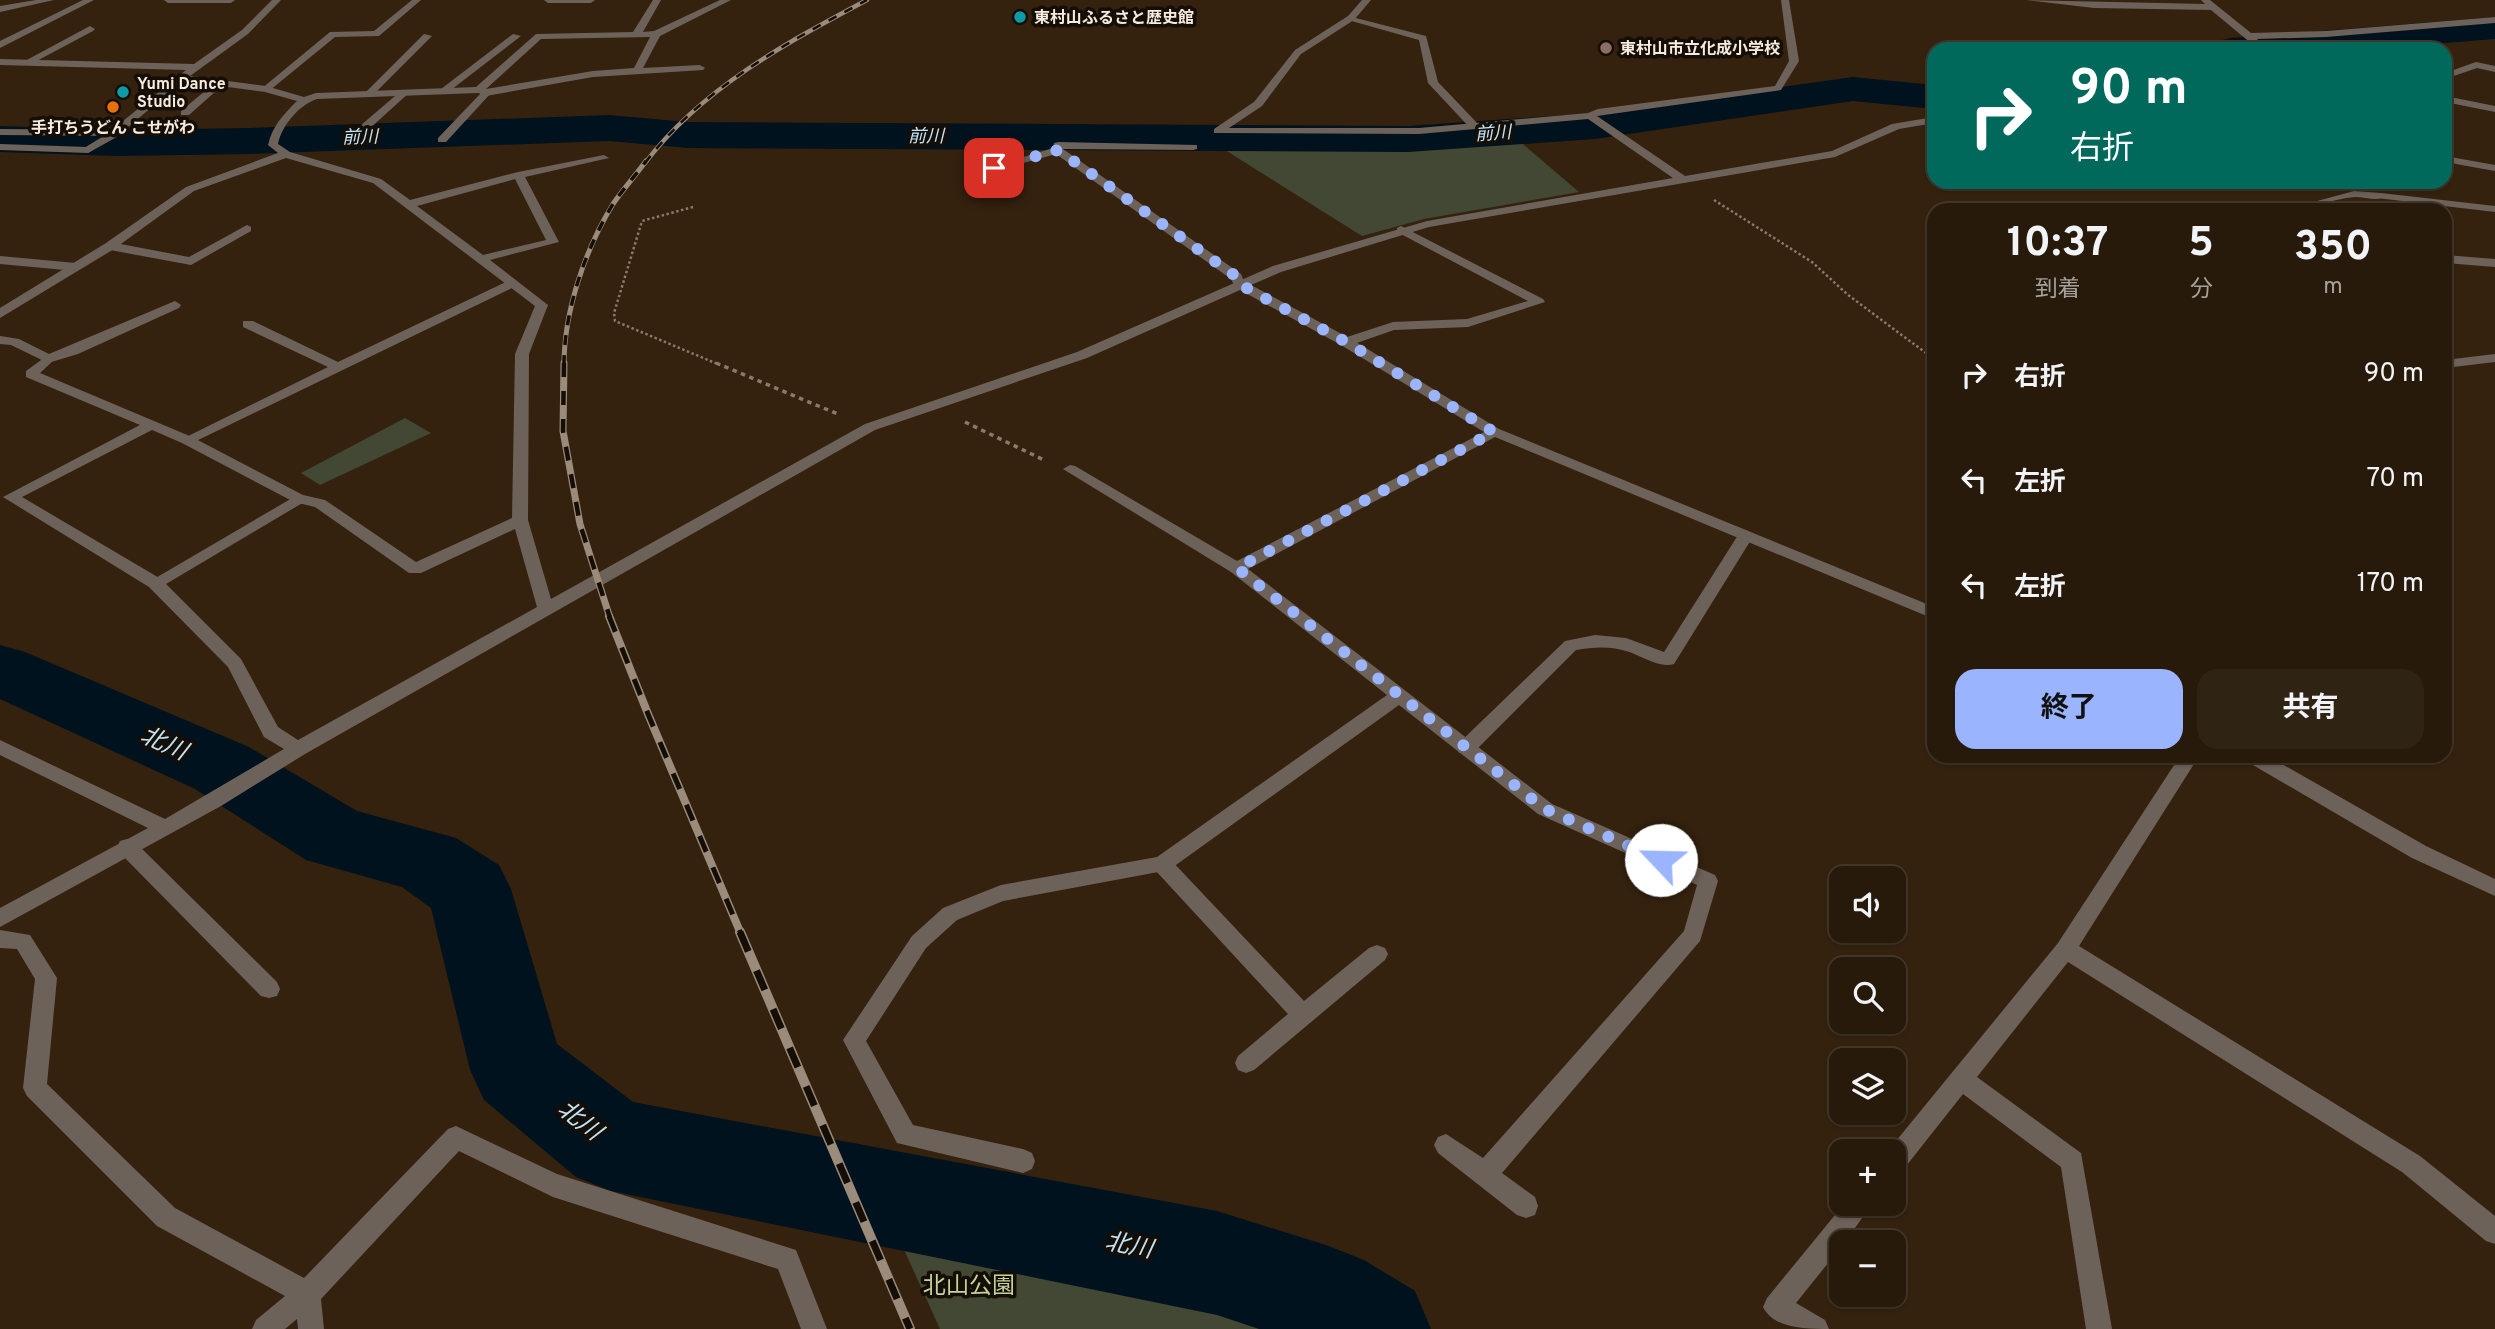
<!DOCTYPE html>
<html lang="ja">
<head>
<meta charset="utf-8">
<style>
  :root { --surface:#271a0a; --page:#2f2313; --text:#f1f3f6; --muted:#a4a19c; --line:#43382b; --accent:#9ab5fd }
  body { margin:0; font-family:Overpass,"Noto Sans JP",sans-serif; background:var(--page); color:var(--text); height:100vh; display:flex; flex-direction:column; font-size:26px; white-space:nowrap }
  * { box-sizing:border-box; margin:0 }
  p { font-size:23px; color:var(--muted) }
  .icon { flex:none; width:38px; height:38px; fill:none; stroke:currentColor; stroke-width:2; stroke-linecap:round; stroke-linejoin:round }
  .map { position:relative; flex:1; overflow:hidden }
  .side { position:absolute; left:1927px; top:203px; width:525px; height:560px; display:flex; flex-direction:column; background:var(--surface); border-radius:21px; box-shadow:0 2px 5px #0004,0 0 0 2px var(--line) }
  .side>* { flex:none }
  .banner { position:absolute; left:1927px; top:42px; width:525px; height:147px; border-radius:21px; box-shadow:0 2px 5px #0004,0 0 0 2px var(--line); background:#00695c; color:#fff; overflow:hidden }
  .controls { position:absolute; left:1829px; top:866px; display:grid; gap:14px }
  .controls a { display:grid; place-items:center; width:77px; height:77px; border-radius:14px; background:var(--surface); box-shadow:0 2px 5px #0004,0 0 0 2px var(--line); font-size:35px }
  .pin { position:absolute; display:grid; place-items:center; width:60px; height:60px; color:#fff; margin:-30px; border-radius:14px; box-shadow:0 4px 10px #0006 }
  .me { position:absolute; width:77px; margin:-38px; rotate:294deg; stroke-linejoin:round; filter:drop-shadow(0 0 5px #0008) }
  .turn { display:flex; align-items:center; gap:24px; height:147px; padding:0 28px; font-size:32px }
  .turn .icon { width:91px; height:91px; stroke-width:2.5 }
  .turn b { display:block; font-size:49px; line-height:60px }
  .eta { display:flex; justify-content:space-evenly; align-items:center; height:119px; text-align:center }
  .eta b { font-size:42px; font-weight:700; line-height:49px }
  .action { display:flex; gap:14px; margin-top:auto; padding:14px 28px }
  .action a { flex:1; height:80px; border-radius:21px; background:var(--accent); color:#111; font-size:28px; font-weight:700; line-height:80px; text-align:center }
  .action a+a { background:var(--page); color:var(--text) }
  ul { padding:0; list-style:none }
  li { display:flex; align-items:center; gap:21px; height:105px; padding:0 28px }
  li div { flex:1 }
  li b { display:block; font-size:26px }
  li em { font-style:normal }
  .map>svg:first-child { display:block }
  .green { fill:#424833 }
  .lines { fill:none; stroke-linecap:round; stroke-linejoin:round }
  .river { fill:#00121d; fill-rule:evenodd }
  .path-far1 { stroke:#897a69; stroke-width:2.5; stroke-dasharray:2.5 2.5; stroke-linecap:butt }
  .path { stroke:#897a69; stroke-width:3.5; stroke-dasharray:4.5 4.5; stroke-linecap:butt }
  .service { fill:#6d625a; fill-rule:evenodd }
  .minor { fill:#6d625a; fill-rule:evenodd }
  .rail-far4-casing { stroke:#9a8b7b; stroke-width:4.5 }
  .rail-far3-casing { stroke:#9a8b7b; stroke-width:5 }
  .rail-far2-casing { stroke:#9a8b7b; stroke-width:7 }
  .rail-far1-casing { stroke:#9a8b7b; stroke-width:8 }
  .rail-casing { stroke:#9a8b7b; stroke-width:10 }
  .rail-far4 { stroke:#150e06; stroke-width:2.5; stroke-dasharray:9; stroke-linecap:butt }
  .rail-far3 { stroke:#150e06; stroke-width:3.5; stroke-dasharray:10; stroke-linecap:butt }
  .rail-far2 { stroke:#150e06; stroke-width:4.5; stroke-dasharray:14; stroke-linecap:butt }
  .rail-far1 { stroke:#150e06; stroke-width:5; stroke-dasharray:17; stroke-linecap:butt }
  .rail { stroke:#150e06; stroke-width:7; stroke-dasharray:21; stroke-linecap:butt }
  .route { stroke:#9ab5fd; stroke-width:12; stroke-dasharray:0 21.6 }
  .culture-dot { fill:#0f9aa8; stroke:#150e06; stroke-width:2.5 }
  .education-dot { fill:#8d6e63; stroke:#150e06; stroke-width:2.5 }
  .food-dot { fill:#e8710a; stroke:#150e06; stroke-width:2.5 }
  .labels { text-anchor:middle; stroke-width:7; stroke-linejoin:round; paint-order:stroke }
  .far-poi-label { font-size:16px; font-weight:bold; fill:#f6ebde; stroke:#150e06; text-anchor:start }
  .far-water-label { font-size:18px; font-style:italic; fill:#bee5f7; stroke:#150e06 }
  .near-park-label { font-size:23px; fill:#c4d398; stroke:#150e06 }
  .near-water-label { font-size:24px; font-style:italic; fill:#bee5f7; stroke:#150e06 }
</style>
</head>
<body>
<div class="map">
<svg width="2495" height="1329" viewBox="0 0 2495 1329">
  <rect width="100%" height="100%" fill="#34220e"/>
  <path class="green" d="M 1511,134 L 1579,192 L 1424,219 L 1362,236 L 1206,138 L 1408,139 Z
    M 405,418 L 431,433 L 320,485 L 301,473 Z
    M 891,1221 L 1316,1322 L 1377,1329 L 940,1329 Z"/>
  <g class="lines">
    <path class="river" d="M 2495,17 L 2495,39 L 2372,49 L 2212,49 L 2218,41 L 2231,38 Z
      M 1853,77 L 1934,85 L 1934,109 L 1853,101 L 1595,139 L 1408,152 L 688,148 L 609,141 L 250,154 L 118,156 L 0,152 L 0,126 L 118,130 L 250,128 L 609,115 L 688,122 L 1408,126 L 1595,113 Z
      M 0,645 L 25,652 L 249,747 L 357,811 L 456,838 L 499,865 L 511,889 L 557,1044 L 633,1102 L 1217,1211 L 1326,1245 L 1364,1260 L 1415,1291 L 1431,1329 L 1259,1329 L 1217,1315 L 611,1191 L 576,1177 L 484,1100 L 470,1070 L 431,908 L 402,887 L 306,860 L 195,789 L 0,699 Z"/>
    <path class="path-far1" d="M 1714,200 L 1812,262 L 1848,295 L 1934,359
      M 693,207 L 642,221 L 614,313 L 615,321 L 720,365"/>
    <path class="path" d="M 716,363 L 840,415
      M 965,422 L 1046,461"/>
    <path class="service" d="M 36,0 L 54,0 L 0,12 L 0,6 Z
      M 83,0 L 94,0 L 0,48 L 0,41 Z
      M 164,0 L 235,0 L 231,3 L 168,3 Z
      M 412,0 L 421,0 L 379,36 L 335,37 L 269,91 L 261,89 L 330,32 L 374,31 Z
      M 544,0 L 595,0 L 591,3 L 548,3 Z
      M 1348,16 L 1426,36 L 1438,82 L 1479,125 L 1479,129 L 1471,129 L 1428,83 L 1419,40 L 1348,20 Z
      M 90,26 L 95,29 L 93,31 L 31,64 L 23,62 Z
      M 424,34 L 432,36 L 373,95 L 367,95 L 367,91 Z
      M 513,34 L 521,36 L 447,93 L 441,93 L 441,89 Z
      M 217,81 L 225,83 L 189,115 L 181,115 L 181,111 Z
      M 402,90 L 410,92 L 368,130 L 360,130 L 360,126 Z
      M 483,91 L 491,93 L 446,142 L 438,142 L 438,138 Z
      M 0,129 L 115,130 L 120,133 L 115,136 L 0,135 Z
      M 1058,142 L 1197,145 L 1197,149 L 1193,150 L 1063,149 L 1241,274 L 1245,284 L 1243,287 L 1235,287 L 1231,279 L 1056,154 L 973,177 L 968,174 L 1053,148 L 1054,143 Z
      M 0,144 L 88,147 L 93,150 L 88,153 L 0,150 Z
      M 2122,182 L 2136,182 L 2144,188 L 2134,190 Z
      M 2354,191 L 2381,193 L 2387,196 C 2378,202 2366,197 2355,197 C 2331,199 2309,210 2284,210 Z
      M 247,225 L 251,227 L 251,231 L 191,265 L 110,250 L 104,246 L 110,242 L 189,257 Z
      M 1401,226 L 1543,299 L 1545,302 L 1468,327 L 1394,330 L 1351,345 L 1341,345 L 1341,339 L 1393,322 L 1467,319 L 1528,301 L 1397,232 L 1397,228 Z
      M 2445,255 L 2495,259 L 2495,267 L 2445,263 Z
      M 0,256 L 76,263 L 82,267 L 76,271 L 0,264 Z
      M 512,279 L 516,280 L 516,286 L 192,443 L 187,444 L 180,440 L 328,367 L 243,327 L 243,321 L 253,321 L 338,362 Z
      M 175,301 L 181,305 L 179,308 L 78,354 L 48,363 L 11,345 L 0,344 L 0,336 L 19,339 L 49,354 Z
      M 299,494 L 304,496 L 307,499 L 304,502 L 161,587 L 155,588 L 147,583 Z
      M 1746,530 L 1754,535 L 1674,664 C 1659,669 1641,655 1626,651 C 1610,646 1593,647 1576,650 L 1473,753 L 1459,753 L 1457,748 L 1459,743 L 1565,641 L 1595,635 L 1626,638 L 1664,652 L 1740,532 Z
      M 127,839 L 134,841 L 277,982 L 280,989 L 277,996 L 269,998 L 261,996 L 120,853 L 117,847 L 120,841 Z
      M 1162,856 L 1169,858 L 1304,1001 L 1369,948 L 1377,945 L 1385,948 L 1388,954 L 1385,960 L 1254,1070 L 1246,1073 L 1238,1070 L 1235,1063 L 1238,1056 L 1288,1014 L 1155,870 L 1152,864 L 1155,858 Z"/>
    <path class="minor" d="M 272,0 L 281,0 L 248,34 L 190,76 L 266,86 L 304,97 L 316,93 L 476,87 L 536,34 L 633,32 L 653,0 L 661,0 L 643,32 L 654,31 L 720,0 L 731,0 L 660,36 L 643,68 L 700,65 L 705,68 L 703,70 L 593,77 L 486,96 L 478,93 L 317,99 C 299,105 282,125 278,144 L 290,152 L 381,179 L 410,200 L 518,172 L 604,155 L 609,158 L 525,177 L 559,242 L 490,260 L 548,305 L 529,354 L 528,520 L 551,599 L 865,424 L 1077,352 L 1273,266 L 1427,221 L 1673,178 L 1588,119 L 1419,134 L 1214,133 L 1214,129 L 1254,102 L 1295,50 L 1348,16 L 1362,0 L 1371,0 L 1354,20 L 1301,54 L 1262,106 L 1229,128 L 1419,128 L 1588,113 L 1598,109 L 1775,86 L 1789,61 L 1781,0 L 1789,0 L 1799,61 L 1781,90 L 1597,116 L 1685,176 L 1832,151 L 1892,124 L 1934,117 L 1934,123 L 1899,129 L 1835,157 L 1429,227 L 1281,272 L 1251,285 L 1351,339 L 1499,429 L 1934,607 L 1934,619 L 1495,437 L 1248,569 L 1552,804 L 1715,875 L 1718,881 L 1700,941 L 1502,1173 L 1535,1197 L 1538,1206 L 1535,1215 L 1526,1218 L 1517,1215 L 1438,1153 L 1434,1145 L 1438,1137 L 1446,1134 L 1483,1158 L 1684,931 L 1697,885 L 1538,814 L 1399,705 L 1169,870 L 1003,901 L 957,920 L 926,948 L 866,1041 L 913,1125 L 1023,1149 L 1032,1153 L 1035,1161 L 1032,1169 L 1023,1173 L 897,1143 L 843,1040 L 912,936 L 943,908 L 1001,885 L 1157,857 L 1387,695 L 1231,572 L 1063,469 L 1070,465 L 1075,466 L 1237,561 L 1484,432 L 1341,345 L 1240,290 L 1087,358 L 875,430 L 305,754 L 221,806 L 0,927 L 0,908 L 148,828 L 0,755 L 0,740 L 165,819 L 284,749 L 264,737 L 228,667 L 149,587 L 3,497 L 140,425 L 26,377 L 26,371 L 48,355 L 55,359 L 40,373 L 192,437 L 303,495 L 325,500 L 416,562 L 512,518 L 515,354 L 535,306 L 373,183 L 286,158 L 194,191 L 114,249 L 0,318 L 0,308 L 106,243 L 186,187 L 278,153 L 268,145 C 272,126 284,114 297,101 L 265,92 L 183,81 L 115,138 L 88,153 L 83,150 L 84,148 L 107,134 L 186,70 L 0,65 L 0,59 L 194,64 L 242,30 ZM 650,37 L 634,68 L 593,71 L 486,89 L 541,39 ZM 515,179 L 546,240 L 483,255 L 417,206 ZM 152,430 L 182,443 L 294,502 L 315,507 L 409,573 L 421,573 L 515,529 L 537,607 L 298,740 L 278,727 L 241,659 L 161,579 L 22,497 Z
      M 2026,0 L 2205,4 L 2201,0 L 2210,0 L 2251,33 L 2326,31 L 2495,17 L 2495,23 L 2326,37 L 2257,39 L 2269,49 L 2258,49 L 2211,10 L 2094,8 Z
      M 2476,62 L 2495,66 L 2495,72 L 2477,68 L 2445,79 L 2445,73 Z
      M 2445,96 L 2495,106 L 2495,112 L 2445,102 Z
      M 2445,156 L 2495,165 L 2495,171 L 2445,162 Z
      M 2381,193 L 2495,206 L 2495,212 L 2377,198 L 2375,196 Z
      M 2495,354 L 2495,362 L 2445,368 L 2445,360 Z
      M 2180,756 L 2199,756 L 2079,946 L 2420,1156 L 2495,1216 L 2495,1244 L 2486,1241 L 2402,1172 L 2068,962 L 1977,1077 L 2081,1153 L 2112,1329 L 2086,1329 L 2061,1167 L 1963,1094 L 1903,1170 L 1894,1173 L 1894,1152 L 1887,1152 L 2058,943 Z
      M 2244,756 L 2268,756 L 2426,846 L 2495,879 L 2495,896 L 2412,858 L 2246,761 Z
      M 0,930 L 30,935 L 57,978 L 47,1084 L 175,1208 L 304,1278 L 448,1129 L 456,1126 L 557,1174 L 796,1250 L 827,1329 L 801,1329 L 778,1269 L 553,1197 L 459,1151 L 321,1299 L 324,1329 L 298,1329 L 297,1319 L 285,1329 L 252,1329 L 256,1320 L 285,1296 L 157,1226 L 27,1096 L 23,1088 L 35,979 L 17,949 L 0,948 Z
      M 1844,1204 L 1872,1204 L 1845,1242 L 1841,1242 L 1841,1247 L 1796,1303 L 1825,1320 L 1829,1329 C 1806,1329 1774,1329 1763,1307 L 1767,1298 Z"/>
    <defs>
      <path id="rail-far4" d="M 645,163 C 702,88 786,43 867,0"/>
      <path id="rail-far3" d="M 564,365 C 564,311 585,250 613,204 C 623,189 636,175 646,161"/>
      <path id="rail-far2" d="M 564,363 L 563,431 L 580,524 L 610,618"/>
      <path id="rail-far1" d="M 609,616 L 648,714 L 741,934"/>
      <path id="rail" d="M 740,932 L 910,1329"/>
    </defs>
    <use href="#rail-far4" class="rail-far4-casing"/>
    <use href="#rail-far3" class="rail-far3-casing"/>
    <use href="#rail-far2" class="rail-far2-casing"/>
    <use href="#rail-far1" class="rail-far1-casing"/>
    <use href="#rail" class="rail-casing"/>
    <use href="#rail-far4" class="rail-far4"/>
    <use href="#rail-far3" class="rail-far3"/>
    <use href="#rail-far2" class="rail-far2"/>
    <use href="#rail-far1" class="rail-far1"/>
    <use href="#rail" class="rail"/>
  </g>
  <g class="lines">
    <path class="route" d="M 994,168 L 1058,150 L 1237,277 L 1239,284 L 1346,342 L 1494,432 L 1237,568 L 1545,809 L 1661,860"/>
  </g>
  <g class="culture-dot">
    <circle cx="1020" cy="17" r="7"/>
    <circle cx="123" cy="92" r="7"/>
  </g>
  <circle class="education-dot" cx="1606" cy="48" r="7"/>
  <circle class="food-dot" cx="113" cy="107" r="7"/>
  <g class="labels">
    <g class="far-poi-label">
      <text x="1034" y="23">東村山ふるさと歴史館</text>
      <text x="1620" y="54">東村山市立化成小学校</text>
      <text x="137" y="89">Yumi Dance<tspan x="137" dy="18">Studio</tspan></text>
      <text x="113" y="133" text-anchor="middle">手打ちうどん こせがわ</text>
    </g>
    <g class="far-water-label">
      <text transform="translate(1493 133) rotate(-4)" y="6">前川</text>
      <text x="926" y="142">前川</text>
      <text transform="translate(360 137) rotate(-2)" y="6">前川</text>
    </g>
    <g class="near-park-label">
      <text x="969" y="1293">北山公園</text>
    </g>
    <g class="near-water-label">
      <text transform="translate(164 743) rotate(24)" y="8">北川</text>
      <text transform="translate(580 1120) rotate(38)" y="8">北川</text>
      <text transform="translate(1129 1245) rotate(11)" y="8">北川</text>
    </g>
  </g>
</svg>
<div class="controls">
<a><svg class="icon" aria-label="sound" viewBox="0 0 24 24"><path d="M4 9h4l5-4v14l-5-4H4zM17 9q2 3 0 6"/></svg></a>
<a><svg class="icon" aria-label="search" viewBox="0 0 24 24"><circle cx="10" cy="10" r="6"/><path d="M15 15l6 6"/></svg></a>
<a><svg class="icon" aria-label="layers" viewBox="0 0 24 24"><path d="M12 4l9 5-9 5-9-5zM3 14l9 5 9-5"/></svg></a>
<a>+</a>
<a>−</a>
</div>
<div class="pin" style="left:994px;top:168px;background:#d93025"><svg class="icon" aria-label="arrive" viewBox="0 0 24 24"><path d="M6 21V4h12l-3 4 3 4H6"/></svg></div>
<svg class="me" style="left:1661px;top:860px" viewBox="-20 -20 40 40"><circle r="19" fill="#fff"/><path d="M0-13L10 11 0 6-10 11z" fill="#9ab5fd"/></svg>
<div class="banner">
<div class="turn"><svg class="icon" aria-label="right" viewBox="0 0 24 24"><path d="M7 20v-9h11M14 6l5 5-5 5"/></svg><div><b>90 m</b>右折</div></div>
</div>
<section class="side">
<div class="eta">
<div><b>10:37</b><p>到着</p></div>
<div><b>5</b><p>分</p></div>
<div><b>350</b><p>m</p></div>
</div>
<ul>
<li><svg class="icon" aria-label="right" viewBox="0 0 24 24"><path d="M7 20v-9h11M14 6l5 5-5 5"/></svg><div><b>右折</b></div><em>90 m</em></li>
<li><svg class="icon" aria-label="left" viewBox="0 0 24 24"><path d="M17 20v-9H6M10 6l-5 5 5 5"/></svg><div><b>左折</b></div><em>70 m</em></li>
<li><svg class="icon" aria-label="left" viewBox="0 0 24 24"><path d="M17 20v-9H6M10 6l-5 5 5 5"/></svg><div><b>左折</b></div><em>170 m</em></li>
</ul>
<div class="action"><a>終了</a><a>共有</a></div>
</section>
</div>
</body>
</html>
